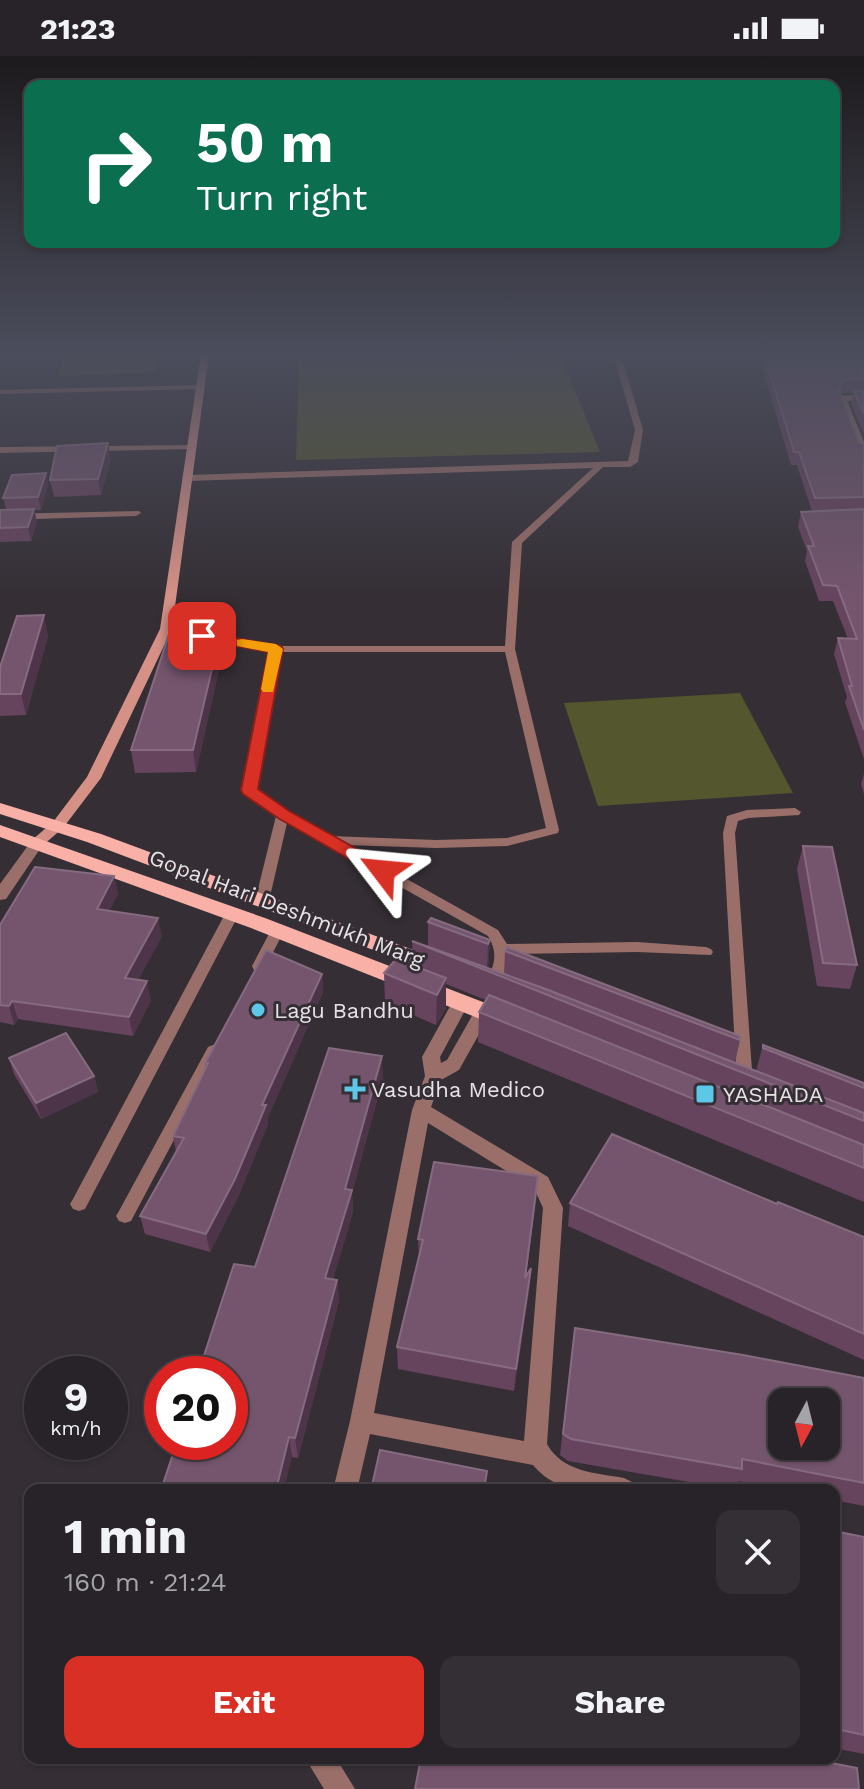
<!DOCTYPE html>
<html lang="en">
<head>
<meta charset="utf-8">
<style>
  :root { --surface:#282328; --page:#342f34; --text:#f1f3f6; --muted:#a5a4a8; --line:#444045; --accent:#d93025 }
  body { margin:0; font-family:"Work Sans",sans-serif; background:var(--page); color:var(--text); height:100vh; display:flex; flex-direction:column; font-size:30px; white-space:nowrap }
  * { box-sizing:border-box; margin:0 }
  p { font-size:26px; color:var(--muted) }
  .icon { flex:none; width:44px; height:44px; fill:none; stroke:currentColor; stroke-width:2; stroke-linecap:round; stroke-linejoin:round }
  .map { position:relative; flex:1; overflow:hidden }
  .details { position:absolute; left:24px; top:1428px; width:816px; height:280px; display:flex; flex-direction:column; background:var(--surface); border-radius:16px; box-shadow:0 2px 6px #0004,0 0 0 2px var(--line) }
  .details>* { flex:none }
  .guide { position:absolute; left:24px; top:24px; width:816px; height:168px; border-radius:16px; box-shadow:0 2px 6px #0004,0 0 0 2px var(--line); background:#0b6e4f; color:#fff; overflow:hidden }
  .needle { width:52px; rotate:187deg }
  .fabs { position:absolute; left:768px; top:1332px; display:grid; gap:16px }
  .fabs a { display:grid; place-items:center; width:72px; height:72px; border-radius:16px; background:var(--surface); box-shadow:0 2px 6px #0004,0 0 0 2px var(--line); font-size:40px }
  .speed { position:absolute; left:24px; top:1300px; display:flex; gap:16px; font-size:40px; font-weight:700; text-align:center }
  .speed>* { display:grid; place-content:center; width:104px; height:104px; border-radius:50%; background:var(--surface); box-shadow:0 2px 6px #0004,0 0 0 2px var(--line); line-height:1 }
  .speed small { font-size:20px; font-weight:400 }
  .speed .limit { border:12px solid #d22; background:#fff; color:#111 }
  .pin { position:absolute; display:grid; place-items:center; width:68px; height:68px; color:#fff; margin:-34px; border-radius:16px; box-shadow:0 4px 12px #0006 }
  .me { position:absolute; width:88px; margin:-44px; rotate:299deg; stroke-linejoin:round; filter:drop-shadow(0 0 6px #0008) }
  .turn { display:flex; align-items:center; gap:28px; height:168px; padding:0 40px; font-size:36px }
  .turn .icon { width:104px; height:104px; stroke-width:2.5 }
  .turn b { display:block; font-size:56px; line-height:68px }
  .round { display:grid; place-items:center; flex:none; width:84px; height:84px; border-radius:16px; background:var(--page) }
  .headline { display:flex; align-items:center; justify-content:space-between; height:136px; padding:0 40px }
  h1 { font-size:48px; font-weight:700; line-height:60px }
  .button { display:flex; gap:16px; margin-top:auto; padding:16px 40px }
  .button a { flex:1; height:92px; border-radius:16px; background:var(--accent); color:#fff; font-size:32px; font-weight:700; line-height:92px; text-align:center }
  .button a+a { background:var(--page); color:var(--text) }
  .status { display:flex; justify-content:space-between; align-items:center; height:56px; padding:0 40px; background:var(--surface); direction:ltr }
  .status svg { height:22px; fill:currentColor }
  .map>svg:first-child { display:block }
  .green { fill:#54572d }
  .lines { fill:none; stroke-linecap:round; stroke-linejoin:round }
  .lane { fill:#9b6f69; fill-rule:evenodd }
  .street { fill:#9b6f69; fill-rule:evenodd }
  .secondary { fill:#d69187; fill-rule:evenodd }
  .primary { fill:#f9b0a7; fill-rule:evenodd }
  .wall { fill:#67445e }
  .shaded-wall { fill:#4d3448 }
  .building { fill:#74556d; stroke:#866b80; stroke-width:2; fill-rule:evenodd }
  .route { fill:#d93025; stroke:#8d1f18; stroke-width:2 }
  .slow { fill:#f59e0b }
  .poi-dot { fill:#5cc7e7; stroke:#352f35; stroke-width:3 }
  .labels { text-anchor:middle; stroke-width:6; stroke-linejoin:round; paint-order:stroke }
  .street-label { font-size:22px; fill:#e7e2e6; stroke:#352f35 }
  .poi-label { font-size:22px; fill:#e7e2e6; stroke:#352f35; text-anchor:start }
</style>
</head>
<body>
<div class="status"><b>21:23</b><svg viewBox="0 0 49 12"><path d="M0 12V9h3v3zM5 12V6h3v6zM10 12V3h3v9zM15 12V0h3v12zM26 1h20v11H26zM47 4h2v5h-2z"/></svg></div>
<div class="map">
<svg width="864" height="1733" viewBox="0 0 864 1733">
  <rect width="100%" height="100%" fill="#352f35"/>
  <path class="green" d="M 65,298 L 158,298 L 156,316 L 58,320 Z
    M 560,298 L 600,396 L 296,404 L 299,299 Z
    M 740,637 L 793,737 L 598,750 L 564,647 Z"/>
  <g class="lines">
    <path class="lane" d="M 613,298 L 621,298 L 643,374 L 638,406 L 630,411 L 603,411 L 522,487 L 515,593 L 559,774 L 558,777 L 507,790 L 436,792 L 346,789 L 498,874 L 507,888 L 637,886 L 706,891 L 711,893 L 713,896 L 711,899 L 637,896 L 510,898 L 509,909 L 495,935 L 485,935 L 483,931 C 493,912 500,900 488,880 L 287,767 L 269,845 L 267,848 L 257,848 L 255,845 L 276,760 L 243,734 L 270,595 L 166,576 L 161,573 L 162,571 L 276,590 L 505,590 L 512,486 L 593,412 L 187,425 L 183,422 L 187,419 L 628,405 L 635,374 ZM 281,596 L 505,596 L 546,772 L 507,782 L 436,784 L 330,780 L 287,756 L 255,733 Z
      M 203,329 L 204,331 L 200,333 L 0,338 L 0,334 Z
      M 195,389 L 196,391 L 192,393 L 0,397 L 0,391 Z
      M 139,455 L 141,457 L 136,460 L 0,464 L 0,458 Z
      M 795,752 L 801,756 L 799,759 L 748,762 L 738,765 L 735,777 L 753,1028 L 751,1032 L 745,1034 L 739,1032 L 737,1028 L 723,777 L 727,760 L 747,754 Z
      M 232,853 L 239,858 L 85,1153 L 79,1155 L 73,1153 L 70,1148 L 73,1143 L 225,858 Z
      M 277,870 L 284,875 L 266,910 L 264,914 L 254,914 L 252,910 L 272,872 Z
      M 213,989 L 218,991 L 221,995 L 131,1165 L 125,1167 L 119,1165 L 116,1160 L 119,1155 L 208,991 Z"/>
    <path class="street" d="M 864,338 L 864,344 L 847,345 L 864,386 L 864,401 L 859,398 L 839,345 L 841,340 Z
      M 37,782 L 44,787 L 6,843 L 0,844 L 0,828 L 32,784 Z
      M 460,941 L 466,943 L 469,947 L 440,1001 L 441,1007 L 447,1004 L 477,951 L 489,951 L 492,955 L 459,1014 L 441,1024 L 431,1051 L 548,1121 L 563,1152 L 547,1388 C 562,1416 596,1417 624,1422 L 632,1426 L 636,1434 C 597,1434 561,1442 533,1409 L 370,1378 L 357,1434 L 333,1434 L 350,1365 L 412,1054 L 425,1020 L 422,1001 L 454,943 ZM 428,1067 L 534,1132 L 543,1152 L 524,1385 L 374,1357 Z
      M 305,1702 L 336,1702 L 355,1733 L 324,1733 Z"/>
    <path class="secondary" d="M 201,298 L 209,298 L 172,573 L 101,722 L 63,772 L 42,790 L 32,790 L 30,787 L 32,784 L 53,766 L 87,721 L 160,573 Z"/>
    <path class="primary" d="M 0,747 L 101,778 L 443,905 L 446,910 L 443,915 L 429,915 L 87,786 L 0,758 Z
      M 0,769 L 265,862 L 514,958 L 517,964 L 514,970 L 498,970 L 251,872 L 0,781 Z"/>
  </g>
  <path class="wall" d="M 758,298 L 864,298 L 864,378 L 851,348 L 854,336 L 841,337 L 859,386 L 864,388 L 864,703 L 845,646 L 847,641 L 834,598 L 838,582 L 848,583 L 833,545 L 819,545 L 805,505 L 807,495 L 798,471 L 801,456 L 812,456 L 797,409 L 791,409 Z
    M 111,403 L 101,439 L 54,441 L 50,424 Z
    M 46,417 L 48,430 L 41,454 L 34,454 L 37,466 L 31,485 L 0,486 L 0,454 L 6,453 L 3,442 Z
    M 220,579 L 222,600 L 196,716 L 135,717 L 131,694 Z
    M 48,580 L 26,659 L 0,660 L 0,611 Z
    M 864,718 L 864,738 L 861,728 Z
    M 803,790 L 857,909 L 850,933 L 817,930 L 797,813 Z
    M 114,820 L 118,838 L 109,855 L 162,880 L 138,924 L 151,944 L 133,980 L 18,963 L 14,969 L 0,966 L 0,869 Z
    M 428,866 L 490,884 L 488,912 L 504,918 L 505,895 L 740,984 L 735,1007 L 756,1015 L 763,989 L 864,1027 L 864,1146 L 478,986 L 479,956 L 486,944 L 446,928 L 446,952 L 436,969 L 385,947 L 384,917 L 413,909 L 412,885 L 428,890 Z
    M 322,918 L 323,936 L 268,1061 L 268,1068 L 238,1141 L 210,1196 L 145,1178 L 140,1160 L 176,1096 L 173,1080 L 206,1011 L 205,1007 Z
    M 9,1002 L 94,1020 L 98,1036 L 41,1063 L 14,1018 Z
    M 383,1022 L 352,1137 L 353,1156 L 333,1223 L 337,1224 L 339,1245 L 298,1402 L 292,1401 L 255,1211 Z
    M 536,1144 L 526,1220 L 531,1212 L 529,1235 L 514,1335 L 398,1313 L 397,1291 L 419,1201 L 418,1183 Z
    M 570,1147 L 864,1181 L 864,1304 L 568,1170 Z
    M 572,1295 L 864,1322 L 864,1450 L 834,1444 L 834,1434 L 784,1434 L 738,1425 L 735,1434 L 568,1405 L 560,1399 Z
    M 834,1475 L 864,1481 L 864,1698 L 834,1692 Z"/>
  <path class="shaded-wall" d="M 108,387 L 111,403 L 101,439 L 98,423 Z
    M 46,417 L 48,430 L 41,454 L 38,441 Z
    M 34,453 L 37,466 L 31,485 L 28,471 Z
    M 44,559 L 48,580 L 26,659 L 21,638 Z
    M 220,579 L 222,600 L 196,716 L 193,694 Z
    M 114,820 L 118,838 L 101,871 L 97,853 Z
    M 158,862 L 162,880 L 129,941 L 125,922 Z
    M 490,884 L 488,915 L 487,914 L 488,888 Z
    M 322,918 L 323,936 L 268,1061 L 268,1068 L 238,1141 L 210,1196 L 206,1178 L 262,1049 Z
    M 446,922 L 446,952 L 436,969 L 437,939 Z
    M 147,925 L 151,944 L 133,980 L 129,961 Z
    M 12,945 L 18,963 L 14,969 L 9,950 Z
    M 382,1000 L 383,1022 L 352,1137 L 353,1156 L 327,1243 L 325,1222 L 345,1133 Z
    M 94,1020 L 98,1036 L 41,1063 L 36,1047 Z
    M 538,1120 L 536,1144 L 523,1244 L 525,1222 Z
    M 531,1212 L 529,1235 L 514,1335 L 516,1313 Z
    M 337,1224 L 339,1245 L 298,1402 L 295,1382 Z
    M 289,1381 L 292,1401 L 284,1434 L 276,1434 Z"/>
  <path class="building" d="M 764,298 L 864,298 L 864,323 L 843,324 L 839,333 L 859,386 L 864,388 L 864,441 L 815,442 L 799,396 L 794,396 Z
    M 864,334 L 864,358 L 854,335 Z
    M 108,387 L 98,423 L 50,424 L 57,390 Z
    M 46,417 L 38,441 L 3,442 L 12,419 Z
    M 34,453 L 28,471 L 0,472 L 0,454 Z
    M 864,453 L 864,674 L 849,630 L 852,630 L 838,582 L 857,583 L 837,530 L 823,529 L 808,490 L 814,490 L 801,456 Z
    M 44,559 L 21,638 L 0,638 L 0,611 L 17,560 Z
    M 169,578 L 220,579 L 193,694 L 131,694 Z
    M 803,790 L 832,791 L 857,909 L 823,907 Z
    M 35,811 L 114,820 L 97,853 L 158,862 L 125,922 L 147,925 L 129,961 L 12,945 L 9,950 L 0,949 L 0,869 Z
    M 431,862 L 490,884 L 488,888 L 428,866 Z
    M 412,885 L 543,932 L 864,1057 L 864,1065 Z
    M 507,891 L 740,980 L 740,984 L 505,895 Z
    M 266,894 L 322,918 L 262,1049 L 266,1049 L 235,1123 L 206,1178 L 140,1160 L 184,1082 L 173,1080 L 208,1007 L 205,1007 Z
    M 396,903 L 446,922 L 437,939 L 384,917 Z
    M 489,939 L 864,1089 L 864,1112 L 479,956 Z
    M 66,977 L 94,1020 L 36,1047 L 9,1002 Z
    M 763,989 L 864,1027 L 864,1032 L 763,992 Z
    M 329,992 L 382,1000 L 345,1133 L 352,1134 L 325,1222 L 337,1224 L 295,1382 L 289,1381 L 276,1434 L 161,1434 L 177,1386 L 230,1386 L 230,1318 L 198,1318 L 234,1208 L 255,1211 Z
    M 612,1078 L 777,1148 L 778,1146 L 864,1181 L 864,1278 L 570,1147 Z
    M 434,1106 L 538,1120 L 525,1222 L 531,1212 L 516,1313 L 397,1291 L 423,1184 L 418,1183 Z
    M 575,1272 L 743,1299 L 864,1322 L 864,1427 L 742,1403 L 742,1413 L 571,1383 L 563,1378 ZM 782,1346 L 826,1346 L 826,1390 L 782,1390 Z
    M 380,1394 L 487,1415 L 484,1434 L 371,1434 Z
    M 834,1475 L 864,1481 L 864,1679 L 836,1673 L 834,1612 Z
    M 421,1702 L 807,1702 L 857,1712 L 859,1733 L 415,1733 Z"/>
  <linearGradient id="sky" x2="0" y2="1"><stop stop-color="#1d1a1d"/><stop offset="0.55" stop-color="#4b4d5c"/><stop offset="1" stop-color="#4b4d5c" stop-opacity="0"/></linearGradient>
  <rect width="864" height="541" fill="url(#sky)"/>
  <path class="route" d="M 202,576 L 281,590 L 283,593 L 258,733 L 289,755 L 389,811 L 392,815 L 389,819 L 377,819 L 278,762 L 243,738 L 241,734 L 268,596 L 197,583 L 197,577 Z"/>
  <path class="slow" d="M 242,583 L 276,588 L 283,593 L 273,636 L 263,636 L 261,633 L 268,596 L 237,590 L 237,584 Z"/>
  <g class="poi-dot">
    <circle cx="258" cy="954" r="8"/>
    <path d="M351 1021h8v8h8v8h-8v8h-8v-8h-8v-8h8z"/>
    <rect x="695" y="1028" width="20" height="20" rx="4"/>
  </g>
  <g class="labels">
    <g class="street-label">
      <text transform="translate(287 852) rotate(21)" y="8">Gopal Hari Deshmukh Marg</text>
    </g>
    <g class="poi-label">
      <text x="274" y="962">Lagu Bandhu</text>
      <text x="371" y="1041">Vasudha Medico</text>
      <text x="723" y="1046">YASHADA</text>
    </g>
  </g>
</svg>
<div class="fabs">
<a><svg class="needle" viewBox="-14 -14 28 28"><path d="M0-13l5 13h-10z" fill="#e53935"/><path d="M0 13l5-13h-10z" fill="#a5a4a8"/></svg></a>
</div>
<div class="speed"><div>9<small>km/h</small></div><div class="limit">20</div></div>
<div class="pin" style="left:202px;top:580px;background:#d93025"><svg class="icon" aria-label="arrive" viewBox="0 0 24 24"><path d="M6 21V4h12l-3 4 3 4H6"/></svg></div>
<svg class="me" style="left:383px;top:815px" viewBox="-20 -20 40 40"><path d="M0-17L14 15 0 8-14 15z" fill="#d93025" stroke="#fff" stroke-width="4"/></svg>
<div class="guide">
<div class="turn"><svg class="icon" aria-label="right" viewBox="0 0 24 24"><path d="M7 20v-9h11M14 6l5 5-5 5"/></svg><div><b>50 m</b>Turn right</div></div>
</div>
<section class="details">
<div class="headline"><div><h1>1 min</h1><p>160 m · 21:24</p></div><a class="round"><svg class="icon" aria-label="close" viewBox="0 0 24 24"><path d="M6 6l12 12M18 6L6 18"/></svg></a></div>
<div class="button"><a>Exit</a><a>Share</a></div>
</section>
</div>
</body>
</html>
